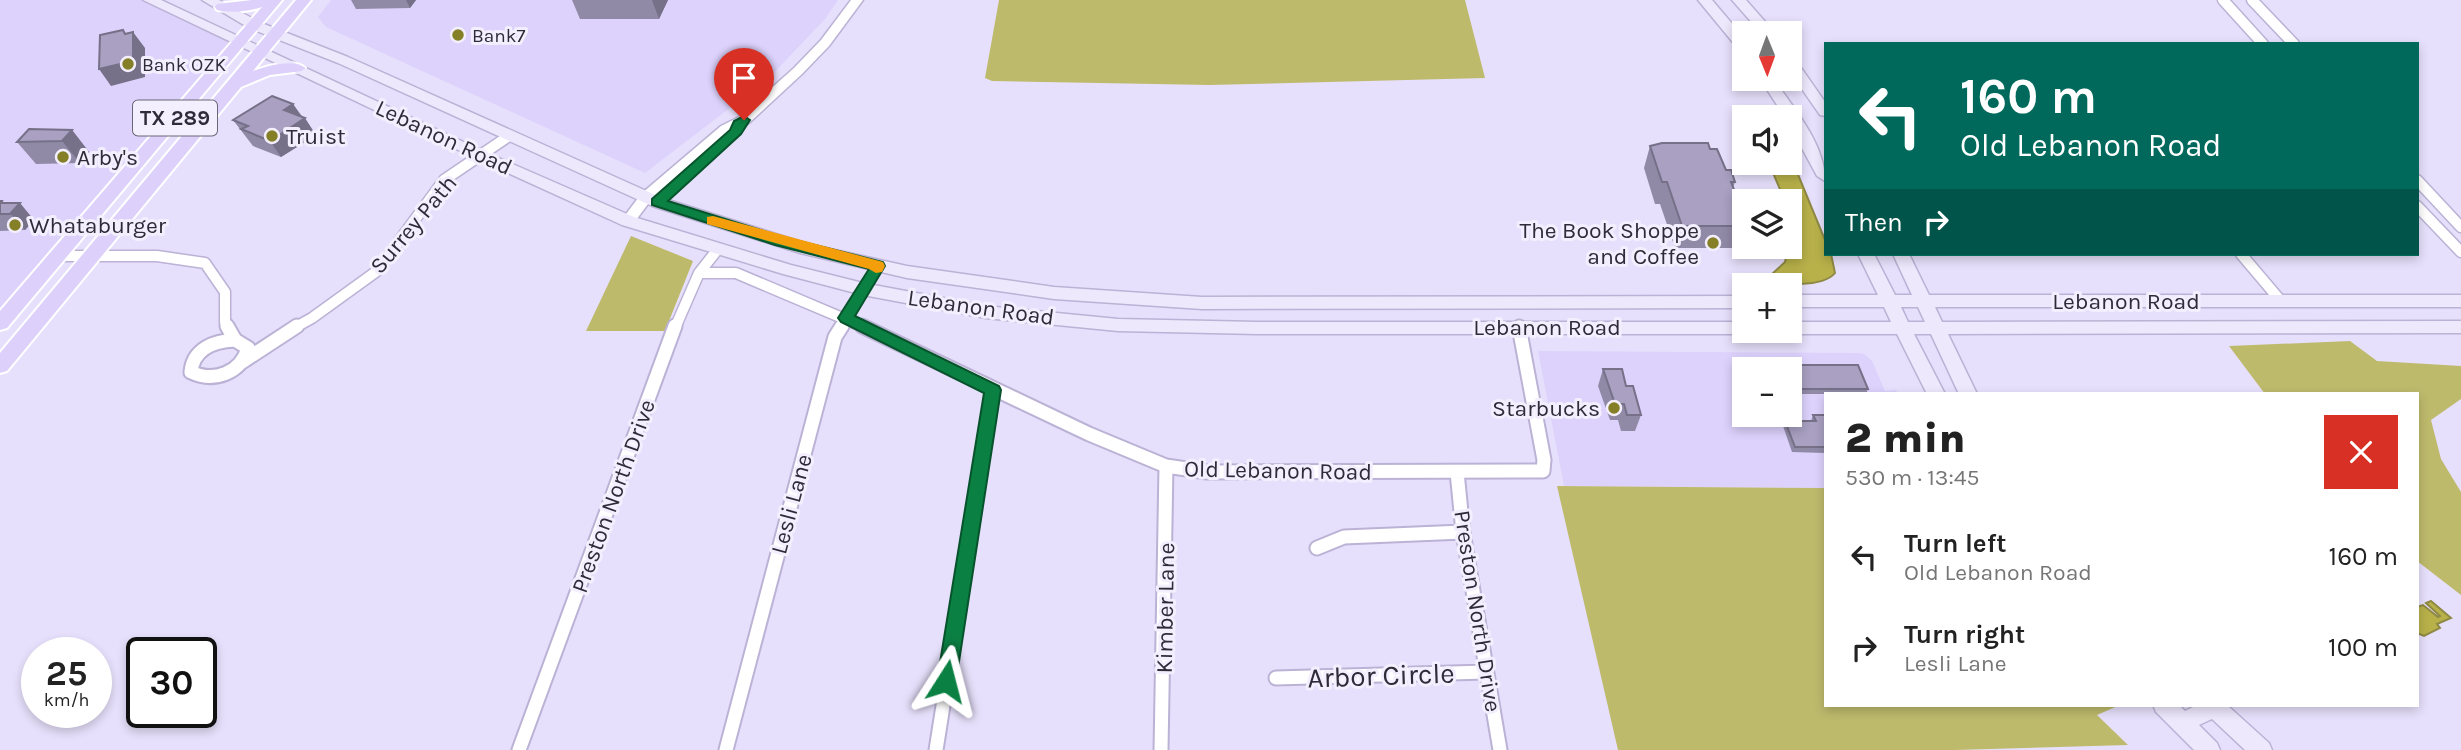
<!DOCTYPE html>
<html lang="en">
<head>
<meta charset="utf-8">
<style>
  :root { --surface:#fff; --page:#f2f2f2; --text:#222; --muted:#767676 }
  body { margin:0; font-family:Karla,sans-serif; background:var(--page); color:var(--text); height:100vh; display:flex; flex-direction:column; font-size:26px; white-space:nowrap }
  * { box-sizing:border-box; margin:0 }
  p { font-size:23px; color:var(--muted) }
  .icon { flex:none; width:38px; height:38px; fill:none; stroke:currentColor; stroke-width:2; stroke-linecap:round; stroke-linejoin:round }
  .map { position:relative; flex:1; overflow:hidden }
  .drawer { position:absolute; left:1824px; top:392px; width:595px; height:315px; display:flex; flex-direction:column; background:var(--surface); border-radius:0px; box-shadow:0 4px 10px #0003 }
  .drawer>* { flex:none }
  .top-card { position:absolute; left:1824px; top:42px; width:595px; height:214px; border-radius:0px; box-shadow:0 4px 10px #0003; background:#00695c; color:#fff; overflow:hidden }
  .needle { width:46px; rotate:179deg }
  .controls { position:absolute; left:1732px; top:21px; display:grid; gap:14px }
  .controls a { display:grid; place-items:center; width:70px; height:70px; border-radius:0px; background:var(--surface); box-shadow:0 4px 10px #0003; font-size:35px }
  .speed { position:absolute; left:21px; top:637px; display:flex; gap:14px; font-size:35px; font-weight:700; text-align:center }
  .speed>* { display:grid; place-content:center; width:91px; height:91px; border-radius:50%; background:var(--surface); box-shadow:0 4px 10px #0003; line-height:1 }
  .speed small { font-size:18px; font-weight:400 }
  .speed .limit { border:4px solid #111; border-radius:10px; background:#fff; color:#111 }
  .pin { position:absolute; display:grid; place-items:center; width:60px; height:60px; color:#fff; margin:-72px -30px; border-radius:50% 50% 50% 0; rotate:-45deg; box-shadow:0 0 7px #0007 }
  .pin .icon { rotate:45deg }
  .me { position:absolute; width:77px; margin:-38px; rotate:9deg; stroke-linejoin:round; filter:drop-shadow(0 0 5px #0008) }
  .turn { display:flex; align-items:center; gap:24px; height:147px; padding:0 21px; font-size:32px }
  .turn .icon { width:91px; height:91px; stroke-width:2.5 }
  .turn b { display:block; font-size:49px; line-height:60px }
  .then { display:flex; align-items:center; height:66px; padding:0 21px; background:#0003; gap:14px; font-size:26px }
  .round { display:grid; place-items:center; flex:none; width:74px; height:74px; border-radius:0px; background:var(--page) }
  .head { display:flex; align-items:center; justify-content:space-between; height:119px; padding:0 21px }
  h1 { font-size:42px; font-weight:800; line-height:52px }
  ul { padding:0; list-style:none }
  li { display:flex; align-items:center; gap:21px; height:91px; padding:0 21px }
  li div { flex:1 }
  li b { display:block; font-size:26px }
  li em { font-style:normal }
  .map>svg:first-child { display:block }
  .built { fill:#ddd2fc; fill-rule:evenodd }
  .green { fill:#beba6c }
  .water { fill:#b8b14a; stroke:#8f8945; stroke-width:2 }
  .lines { fill:none; stroke-linecap:round; stroke-linejoin:round }
  .minor-far1-casing { stroke:#bbb2d5; stroke-width:13 }
  .minor-casing { stroke:#bbb2d5; stroke-width:17 }
  .tertiary-casing { stroke:#bbb2d5; stroke-width:3 }
  .secondary-casing { stroke:#bbb2d5; stroke-width:3 }
  .primary-casing { stroke:#fff; stroke-width:4 }
  .minor-far1 { stroke:#fff; stroke-width:10 }
  .minor { stroke:#fff; stroke-width:13 }
  .tertiary { fill:#fff; fill-rule:evenodd }
  .secondary { fill:#eee8fd; fill-rule:evenodd }
  .primary { fill:#ddd1fb; fill-rule:evenodd }
  .wall { fill:#918aa7 }
  .shaded-wall { fill:#767088 }
  .building { fill:#a9a0c2; stroke:#767088; stroke-width:2 }
  .route { fill:#0b8043; stroke:#07532c; stroke-width:2 }
  .slow { fill:#f59e0b }
  .poi-dot { fill:#857f27; stroke:#f3effe; stroke-width:2.5 }
  .labels { text-anchor:middle; stroke-width:6; stroke-linejoin:round; paint-order:stroke }
  .far-poi-label { font-size:19px; fill:#2f2b39; stroke:#f3effe; text-anchor:start }
  .shield { fill:#f3effe; stroke:#6a6674; stroke-width:2 }
  .shield-label { font-size:21px; font-weight:bold; fill:#2f2b39 }
  .poi-label { font-size:23px; fill:#2f2b39; stroke:#f3effe; text-anchor:start }
  .street-label { font-size:23px; fill:#2f2b39; stroke:#f3effe }
  .near-street-label { font-size:28px; fill:#2f2b39; stroke:#f3effe }
</style>
</head>
<body>
<div class="map">
<svg width="2461" height="750" viewBox="0 0 2461 750">
  <rect width="100%" height="100%" fill="#e7e0fc"/>
  <path class="built" d="M 0,0 L 144,0 L 240,42 L 0,314 Z
    M 331,0 L 838,0 L 825,19 L 769,78 L 645,173 L 326,27 L 318,17 Z
    M 1538,351 L 1857,353 L 1864,354 L 1872,361 L 1885,391 L 1896,390 L 1898,394 L 1825,394 L 1825,488 L 1564,486 ZM 1745,369 L 1790,369 L 1790,415 L 1745,415 Z"/>
  <path class="green" d="M 999,0 L 1465,0 L 1485,78 L 1209,85 L 992,81 L 985,78 Z
    M 631,236 L 693,261 L 665,331 L 586,331 Z
    M 2350,341 L 2377,361 L 2461,366 L 2461,399 L 2431,420 L 2441,459 L 2461,492 L 2461,595 L 2417,561 L 2417,394 L 2265,394 L 2229,346 Z
    M 1557,486 L 1825,488 L 1825,705 L 2120,705 L 2097,715 L 2128,745 L 1955,750 L 1618,750 Z"/>
  <path class="water" d="M 1782,166 L 1797,172 L 1825,240 L 1825,254 L 1831,254 L 1835,273 C 1824,287 1783,287 1771,275 L 1785,262 L 1790,240 L 1796,231 L 1790,214 L 1790,201 L 1785,201 L 1773,173 L 1774,167 Z
    M 2431,601 L 2451,618 L 2437,624 L 2440,628 L 2424,636 L 2417,633 L 2417,607 L 2423,605 L 2438,617 L 2440,616 L 2426,603 Z"/>
  <g class="lines">
    <defs>
      <path id="minor-far1" d="M 2223,0 L 2263,44
        M 2252,0 L 2294,44
        M 2417,180 L 2461,227
        M 2417,206 L 2461,252
        M 2241,254 L 2280,300
        M 58,256 L 157,256 L 205,263 L 225,292 L 225,322 L 228,328
        M 699,273 L 736,273 L 866,328
        M 294,328 L 312,318 L 377,271 L 444,180 L 509,136
        M 675,328 L 699,273 L 718,249
        M 841,328 L 878,266"/>
      <path id="minor" d="M 227,326 L 235,340
        M 862,326 L 1089,434 L 1166,466 L 1207,472 L 1543,471 L 1544,460 L 1519,327
        M 235,340 L 248,348 C 241,373 214,383 191,372 C 193,349 214,341 235,340 Z
        M 242,362 L 297,326
        M 1457,472 L 1463,532 L 1500,750
        M 1317,548 L 1344,537 L 1463,532
        M 1276,678 L 1486,672
        M 519,750 L 675,326
        M 726,750 L 835,337 L 842,326
        M 936,750 L 993,390
        M 1161,750 L 1166,466"/>
      <path id="tertiary" d="M 851,0 L 863,0 L 829,46 L 802,74 L 749,123 L 731,132 L 651,200 L 633,224 L 623,224 L 621,221 L 641,194 L 721,126 L 739,117 L 794,68 L 821,40 Z"/>
      <path id="secondary" d="M 143,0 L 161,0 L 485,152 L 634,217 L 791,265 L 863,283 L 986,306 L 1118,319 L 1257,322 L 1745,322 L 1745,331 L 1752,331 L 1745,334 L 1257,334 L 1118,331 L 986,318 L 863,295 L 783,274 L 622,225 L 475,158 Z
        M 202,0 L 219,0 L 259,22 L 348,57 L 662,198 L 808,244 L 907,266 L 1054,287 L 1202,297 L 1745,296 L 1745,308 L 1202,309 L 1054,299 L 907,278 L 800,253 L 652,206 L 338,63 L 249,28 Z
        M 1698,0 L 1712,0 L 1745,39 L 1745,52 L 1740,51 Z
        M 1732,0 L 1746,0 L 1775,33 L 1761,33 Z
        M 1790,58 L 1795,59 L 1825,102 L 1825,116 L 1820,115 L 1790,72 Z
        M 1760,79 L 1774,79 C 1794,110 1825,143 1825,181 L 1817,176 L 1790,126 L 1790,117 L 1785,117 Z
        M 1858,254 L 1874,254 L 1895,295 L 1912,295 L 1893,254 L 1909,254 L 1929,295 L 2461,295 L 2461,307 L 1935,307 L 1942,322 L 2461,321 L 2461,333 L 1948,334 L 1977,394 L 1959,394 L 1931,334 L 1914,334 L 1945,394 L 1927,394 L 1897,334 L 1790,334 L 1783,331 L 1790,331 L 1790,322 L 1891,322 L 1884,307 L 1790,307 L 1790,295 L 1878,295 ZM 1901,307 L 1918,307 L 1925,322 L 1908,322 Z
        M 2153,705 L 2179,705 L 2185,711 L 2197,705 L 2227,705 L 2269,743 L 2272,750 L 2245,750 L 2212,719 L 2199,725 L 2217,743 L 2220,750 L 2194,750 L 2156,712 Z"/>
      <path id="primary" d="M 252,0 L 282,0 L 7,328 L 0,330 L 0,311 L 262,7 C 248,12 232,13 217,10 L 215,7 L 217,4 Z
        M 296,0 L 311,0 L 253,71 C 266,66 294,58 305,68 L 302,71 L 270,75 L 241,87 L 7,371 L 0,373 L 0,353 Z"/>
    </defs>
    <use href="#minor-far1" class="minor-far1-casing"/>
    <use href="#minor" class="minor-casing"/>
    <use href="#tertiary" class="tertiary-casing"/>
    <use href="#secondary" class="secondary-casing"/>
    <use href="#primary" class="primary-casing"/>
    <use href="#minor-far1" class="minor-far1"/>
    <use href="#minor" class="minor"/>
    <use href="#tertiary" class="tertiary"/>
    <use href="#secondary" class="secondary"/>
    <use href="#primary" class="primary"/>
  </g>
  <path class="wall" d="M 351,0 L 416,0 L 410,8 L 356,9 Z
    M 572,0 L 668,0 L 659,19 L 580,19 Z
    M 293,104 L 316,135 L 281,157 L 253,146 L 233,120 Z
    M 72,130 L 89,152 L 80,163 L 36,164 L 17,142 Z
    M 1650,146 L 1710,149 L 1735,182 L 1733,188 L 1745,217 L 1745,235 L 1740,248 L 1675,248 L 1660,204 L 1655,204 L 1644,168 Z
    M 0,201 L 4,203 L 34,220 L 25,230 L 0,231 Z
    M 1762,365 L 1858,365 L 1868,389 L 1866,394 L 1790,394 L 1790,369 L 1760,369 Z
    M 1603,369 L 1626,386 L 1641,415 L 1635,431 L 1621,431 L 1618,420 L 1610,420 L 1598,386 Z
    M 1813,415 L 1825,415 L 1825,453 L 1792,452 L 1783,426 L 1785,421 L 1811,421 Z"/>
  <path class="shaded-wall" d="M 406,0 L 416,0 L 410,8 Z
    M 652,0 L 668,0 L 659,19 Z
    M 133,32 L 145,48 L 145,77 L 111,86 L 99,69 Z
    M 293,104 L 303,119 L 305,118 L 316,135 L 281,157 L 270,141 L 284,110 Z
    M 72,130 L 89,152 L 80,163 L 62,141 Z
    M 2,201 L 12,212 L 20,203 L 34,220 L 25,230 L 1,203 Z"/>
  <path class="building" d="M 123,30 L 125,34 L 133,32 L 133,61 L 99,69 L 100,35 Z
    M 272,96 L 293,104 L 284,110 L 305,118 L 270,141 L 241,129 L 248,126 L 233,120 Z
    M 29,129 L 72,130 L 62,141 L 17,142 Z
    M 1662,143 L 1708,143 L 1710,149 L 1717,149 L 1726,170 L 1731,170 L 1735,182 L 1731,182 L 1745,217 L 1745,226 L 1682,226 L 1667,182 L 1662,182 L 1650,146 Z
    M 0,201 L 2,201 L 1,203 L 20,203 L 10,214 L 0,214 Z
    M 1762,365 L 1858,365 L 1868,389 L 1790,389 L 1790,369 L 1764,369 Z
    M 1603,369 L 1622,369 L 1626,386 L 1633,386 L 1641,415 L 1627,415 L 1624,404 L 1615,404 Z
    M 1813,415 L 1825,415 L 1825,447 L 1795,447 L 1785,421 L 1816,421 Z"/>
  <path class="route" d="M 744,116 L 750,120 L 741,134 L 668,201 L 783,237 L 883,262 L 885,266 L 855,316 L 999,386 L 1001,390 L 956,681 L 953,687 L 946,690 L 940,687 L 937,681 L 984,393 L 841,322 L 838,318 L 869,269 L 775,245 L 652,205 L 652,199 L 730,130 L 734,121 Z"/>
  <path class="slow" d="M 713,216 L 883,262 L 885,266 L 882,272 L 876,273 L 869,269 L 707,224 L 707,217 Z"/>
  <g class="poi-dot">
    <circle cx="458" cy="35" r="7"/>
    <circle cx="128" cy="64" r="7"/>
    <circle cx="272" cy="136" r="7"/>
    <circle cx="63" cy="157" r="7"/>
    <circle cx="15" cy="225" r="7"/>
    <circle cx="1713" cy="243" r="7"/>
    <circle cx="1614" cy="408" r="7"/>
  </g>
  <g class="labels">
    <g class="far-poi-label">
      <text x="472" y="42">Bank7</text>
      <text x="142" y="71">Bank OZK</text>
    </g>
    <rect class="shield" x="133" y="100.5" width="84" height="35" rx="5"/>
    <g class="shield-label">
      <text x="175" y="125">TX 289</text>
    </g>
    <g class="poi-label">
      <text x="286" y="144">Truist</text>
      <text x="77" y="165">Arby's</text>
      <text x="29" y="233">Whataburger</text>
      <text x="1699" y="238" text-anchor="end">The Book Shoppe<tspan x="1699" dy="26">and Coffee</tspan></text>
      <text x="1600" y="416" text-anchor="end">Starbucks</text>
    </g>
    <g class="street-label">
      <text transform="translate(444 137) rotate(25)" y="8">Lebanon Road</text>
      <text transform="translate(413 224) rotate(-50)" y="8">Surrey Path</text>
      <text x="2126" y="309">Lebanon Road</text>
      <text transform="translate(981 307) rotate(8)" y="8">Lebanon Road</text>
      <text x="1547" y="335">Lebanon Road</text>
      <text transform="translate(1278 470) rotate(1)" y="8">Old Lebanon Road</text>
      <text transform="translate(613 496) rotate(-70)" y="8">Preston North Drive</text>
      <text transform="translate(791 504) rotate(-75)" y="8">Lesli Lane</text>
      <text transform="translate(1165 608) rotate(-89)" y="8">Kimber Lane</text>
      <text transform="translate(1478 611) rotate(81)" y="8">Preston North Drive</text>
    </g>
    <g class="near-street-label">
      <text transform="translate(1381 675) rotate(-2)" y="10">Arbor Circle</text>
    </g>
  </g>
</svg>
<div class="controls">
<a><svg class="needle" viewBox="-14 -14 28 28"><path d="M0-13l5 13h-10z" fill="#e53935"/><path d="M0 13l5-13h-10z" fill="#767676"/></svg></a>
<a><svg class="icon" aria-label="sound" viewBox="0 0 24 24"><path d="M4 9h4l5-4v14l-5-4H4zM17 9q2 3 0 6"/></svg></a>
<a><svg class="icon" aria-label="layers" viewBox="0 0 24 24"><path d="M12 4l9 5-9 5-9-5zM3 14l9 5 9-5"/></svg></a>
<a>+</a>
<a>−</a>
</div>
<div class="speed"><div>25<small>km/h</small></div><div class="limit">30</div></div>
<div class="pin" style="left:744px;top:120px;background:#d93025"><svg class="icon" aria-label="arrive" viewBox="0 0 24 24"><path d="M6 21V4h12l-3 4 3 4H6"/></svg></div>
<svg class="me" style="left:946px;top:681px" viewBox="-20 -20 40 40"><path d="M0-17L14 15 0 8-14 15z" fill="#0b8043" stroke="#fff" stroke-width="4"/></svg>
<div class="top-card">
<div class="turn"><svg class="icon" aria-label="left" viewBox="0 0 24 24"><path d="M17 20v-9H6M10 6l-5 5 5 5"/></svg><div><b>160 m</b>Old Lebanon Road</div></div>
<div class="then">Then<svg class="icon" aria-label="right" viewBox="0 0 24 24"><path d="M7 20v-9h11M14 6l5 5-5 5"/></svg></div>
</div>
<section class="drawer">
<div class="head"><div><h1>2 min</h1><p>530 m · 13:45</p></div><a class="round" style="background:#d93025;color:#fff"><svg class="icon" aria-label="close" viewBox="0 0 24 24"><path d="M6 6l12 12M18 6L6 18"/></svg></a></div>
<ul>
<li><svg class="icon" aria-label="left" viewBox="0 0 24 24"><path d="M17 20v-9H6M10 6l-5 5 5 5"/></svg><div><b>Turn left</b><p>Old Lebanon Road</p></div><em>160 m</em></li>
<li><svg class="icon" aria-label="right" viewBox="0 0 24 24"><path d="M7 20v-9h11M14 6l5 5-5 5"/></svg><div><b>Turn right</b><p>Lesli Lane</p></div><em>100 m</em></li>
</ul>
</section>
</div>
</body>
</html>
